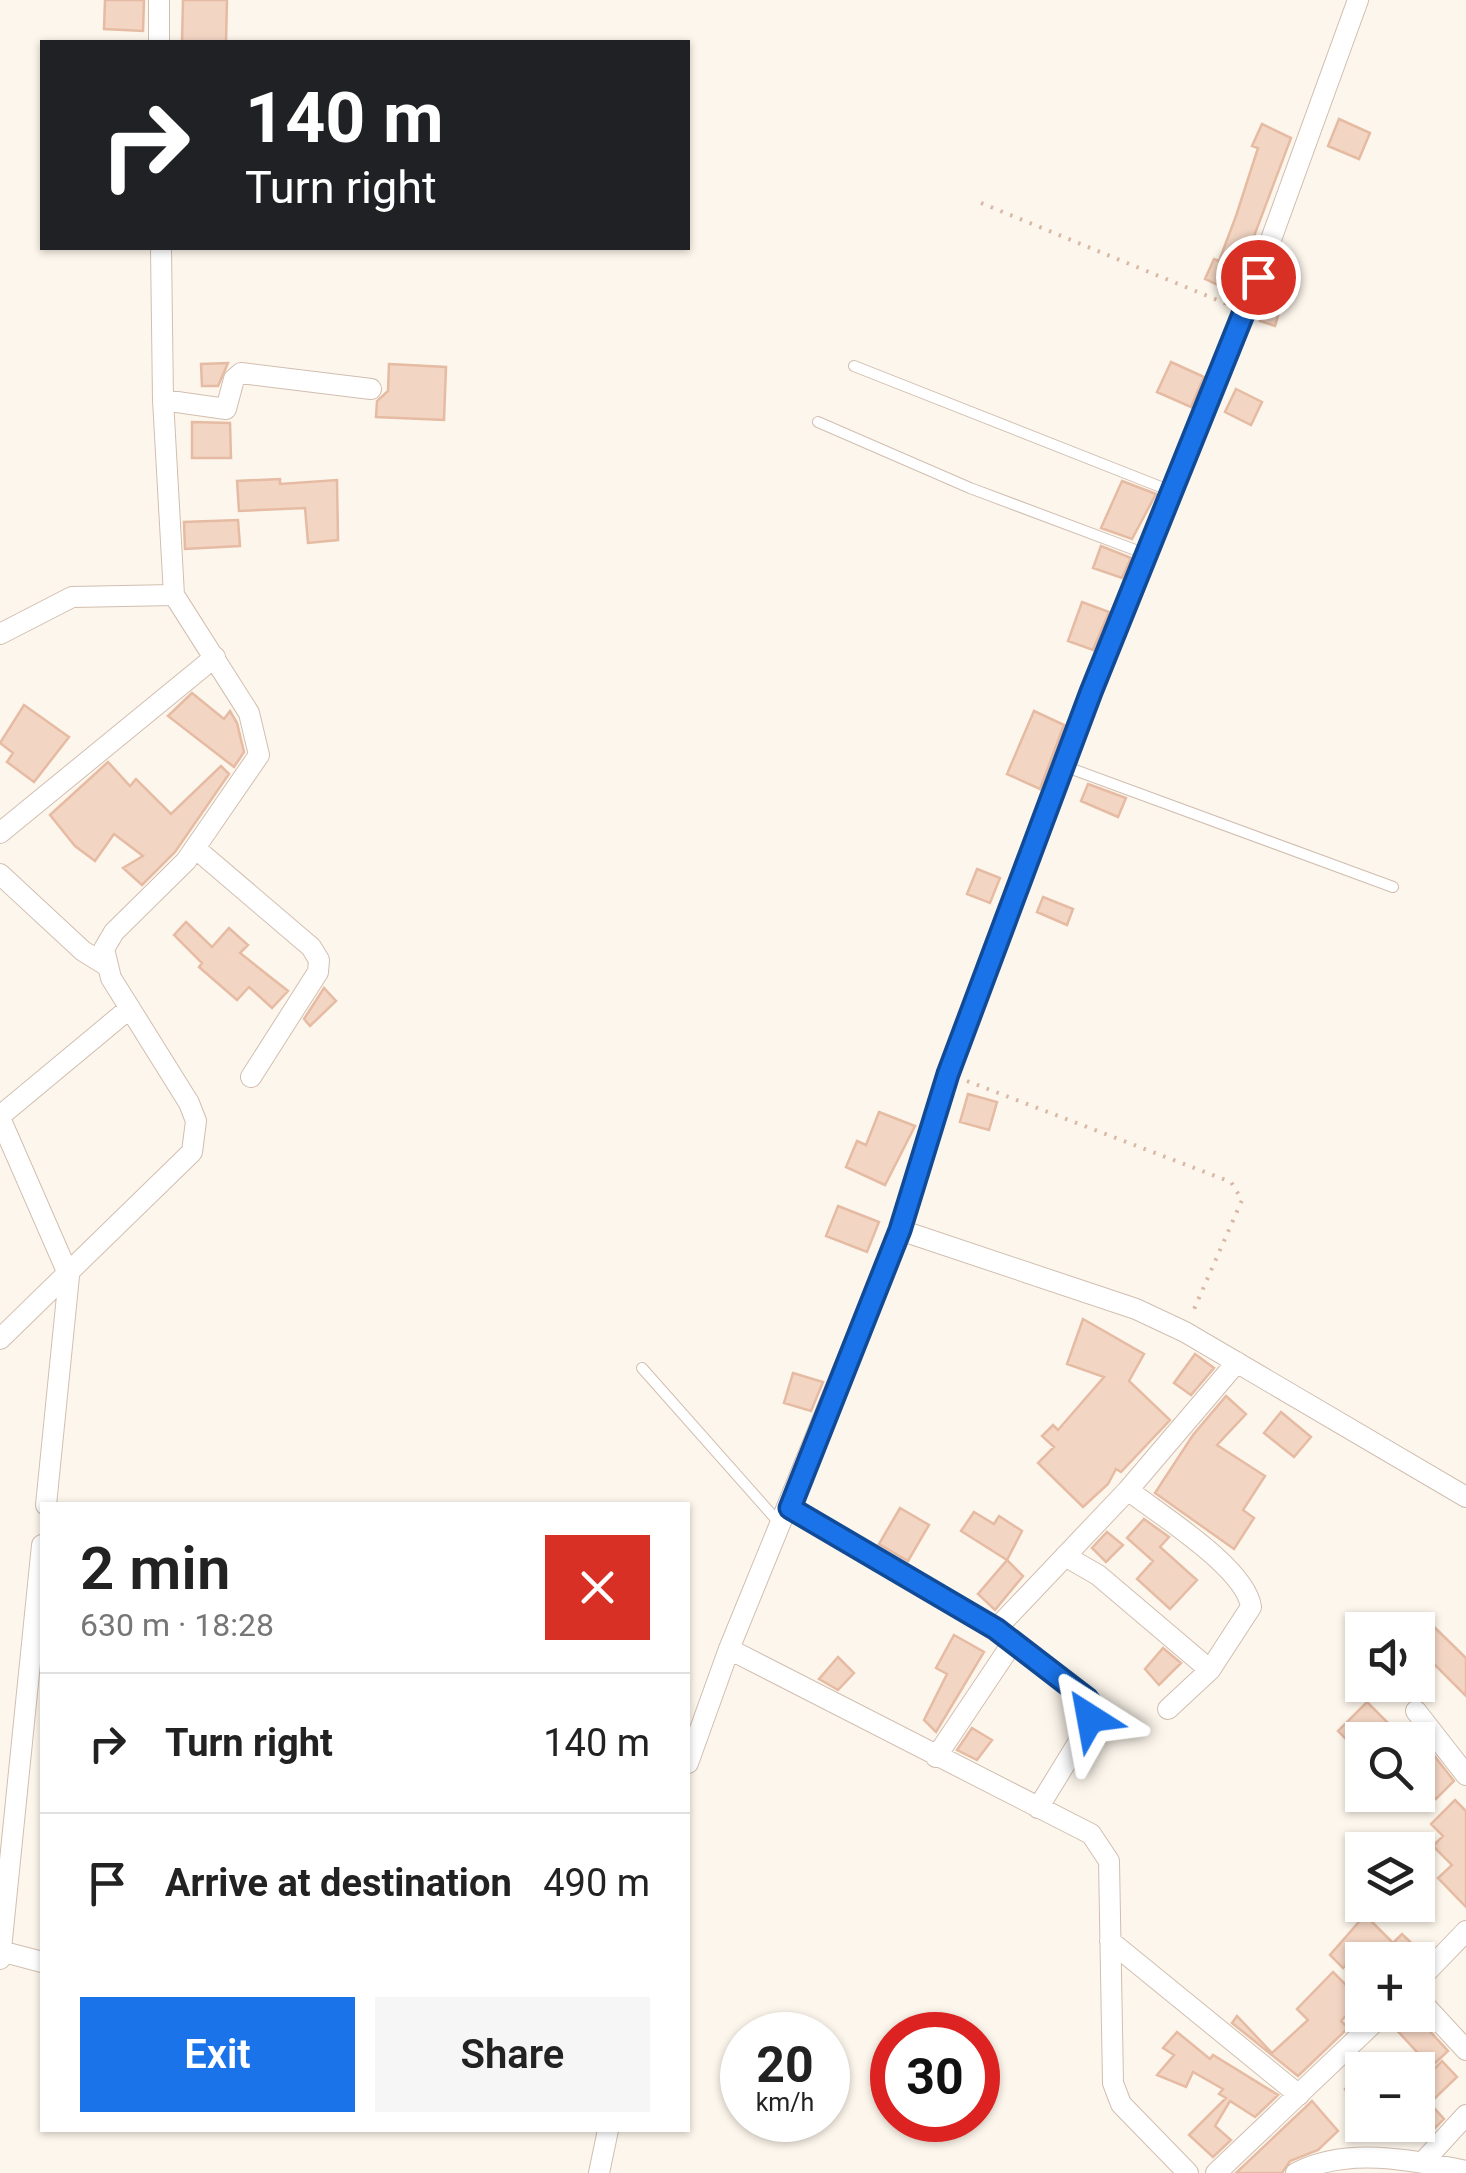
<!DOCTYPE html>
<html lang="en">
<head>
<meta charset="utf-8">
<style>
  :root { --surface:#fff; --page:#f6f6f6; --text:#222; --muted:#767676; --line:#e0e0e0; --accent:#1a73e8 }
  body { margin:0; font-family:Roboto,sans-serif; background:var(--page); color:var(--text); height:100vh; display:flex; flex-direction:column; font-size:38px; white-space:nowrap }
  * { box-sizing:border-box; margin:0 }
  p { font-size:32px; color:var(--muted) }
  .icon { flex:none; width:55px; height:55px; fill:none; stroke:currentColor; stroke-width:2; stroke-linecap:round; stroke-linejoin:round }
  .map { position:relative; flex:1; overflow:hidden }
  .drawer { position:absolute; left:40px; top:1502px; width:650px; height:630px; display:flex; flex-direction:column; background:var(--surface); border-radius:0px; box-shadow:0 2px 8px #0004 }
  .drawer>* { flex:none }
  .top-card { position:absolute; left:40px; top:40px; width:650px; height:210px; border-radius:0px; box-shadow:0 2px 8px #0004; background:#202124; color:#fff; overflow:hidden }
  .controls { position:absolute; left:1345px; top:1612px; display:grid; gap:20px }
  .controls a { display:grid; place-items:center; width:90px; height:90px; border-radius:0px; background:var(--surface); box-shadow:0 2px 8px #0004; font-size:50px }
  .speed { position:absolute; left:720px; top:2012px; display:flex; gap:20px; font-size:50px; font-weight:700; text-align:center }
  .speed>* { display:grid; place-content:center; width:130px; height:130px; border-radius:50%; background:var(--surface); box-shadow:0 2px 8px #0004; line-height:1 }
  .speed small { font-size:25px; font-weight:400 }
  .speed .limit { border:15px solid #d22; background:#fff; color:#111 }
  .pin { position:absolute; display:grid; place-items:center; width:85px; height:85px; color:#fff; margin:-42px; border:5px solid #fff; border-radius:50%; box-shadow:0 2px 10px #0007 }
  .me { position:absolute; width:110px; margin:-55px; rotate:326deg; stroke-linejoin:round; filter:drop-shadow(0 0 8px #0008) }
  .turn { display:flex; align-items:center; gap:35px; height:210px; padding:0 40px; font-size:45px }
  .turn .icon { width:130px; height:130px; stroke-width:2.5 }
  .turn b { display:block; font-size:70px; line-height:85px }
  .round { display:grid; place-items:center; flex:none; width:105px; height:105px; border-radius:0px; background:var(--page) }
  .headline { display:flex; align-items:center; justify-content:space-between; height:170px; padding:0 40px }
  h1 { font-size:60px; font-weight:600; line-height:75px }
  .action { display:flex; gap:20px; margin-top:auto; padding:20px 40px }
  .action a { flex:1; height:115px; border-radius:0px; background:var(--accent); color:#fff; font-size:40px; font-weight:600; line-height:115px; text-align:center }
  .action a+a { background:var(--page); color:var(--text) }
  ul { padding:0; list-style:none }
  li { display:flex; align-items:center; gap:30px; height:140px; padding:0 40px; border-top:2px solid var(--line) }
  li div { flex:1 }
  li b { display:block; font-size:38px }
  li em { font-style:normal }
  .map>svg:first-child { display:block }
  .building { fill:#f3d5c3; stroke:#e6bba3; stroke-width:2.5 }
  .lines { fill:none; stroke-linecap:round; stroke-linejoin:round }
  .lane-casing { stroke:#d1beb0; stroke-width:12 }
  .street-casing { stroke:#d1beb0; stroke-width:22 }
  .path { stroke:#d9b8a5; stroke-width:4; stroke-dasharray:2.5 8; stroke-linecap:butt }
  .lane { stroke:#fff; stroke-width:10 }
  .street { stroke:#fff; stroke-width:20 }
  .route-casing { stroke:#114b97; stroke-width:25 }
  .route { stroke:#1a73e8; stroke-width:18 }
</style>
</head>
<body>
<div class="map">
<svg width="1466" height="2173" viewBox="0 0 1466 2173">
  <rect width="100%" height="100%" fill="#fdf6ec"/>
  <path class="building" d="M 105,0 L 144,0 L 143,31 L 104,29 Z
    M 183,0 L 227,0 L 226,42 L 182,42 Z
    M 1339,119 L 1370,133 L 1359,159 L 1328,146 Z
    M 1262,124 L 1291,138 L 1233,292 L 1205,279 L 1214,259 L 1219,261 L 1236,216 L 1258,148 L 1252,146 Z
    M 1266,302 L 1281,306 L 1275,326 L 1260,321 Z
    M 1171,362 L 1204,377 L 1191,407 L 1157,392 Z
    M 228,363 L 218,386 L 202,386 L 201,364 Z
    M 389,364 L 446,367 L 444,420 L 376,417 L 377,401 L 388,391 Z
    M 1236,389 L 1262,402 L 1251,425 L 1225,412 Z
    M 192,422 L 230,423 L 231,458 L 192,458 Z
    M 280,479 L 280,484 L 337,480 L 338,540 L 308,543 L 305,508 L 239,511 L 237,481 Z
    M 1122,481 L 1156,494 L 1132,539 L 1101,528 Z
    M 238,520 L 240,546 L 185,549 L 184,522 Z
    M 1101,546 L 1131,558 L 1122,578 L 1093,568 Z
    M 1082,602 L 1109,612 L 1093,650 L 1068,641 Z
    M 192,693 L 224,719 L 230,711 L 237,723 L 244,752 L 234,767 L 168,716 Z
    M 24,705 L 69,737 L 34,782 L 7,762 L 13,753 L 0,743 Z
    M 1034,711 L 1064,725 L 1040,789 L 1007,774 Z
    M 108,762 L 130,786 L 136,779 L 171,814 L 221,766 L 229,774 L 175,852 L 142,885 L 123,868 L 143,856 L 114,834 L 95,861 L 75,846 L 50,815 Z
    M 1088,784 L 1126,798 L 1118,817 L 1081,801 Z
    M 977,869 L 1000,878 L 990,903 L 967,894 Z
    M 1043,897 L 1073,909 L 1067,925 L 1037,912 Z
    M 186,922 L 212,947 L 229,928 L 248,945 L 240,953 L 288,991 L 272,1008 L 249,987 L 237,1000 L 199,967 L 202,963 L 174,935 Z
    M 324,988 L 336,1001 L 310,1026 L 304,1019 Z
    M 968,1094 L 997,1102 L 989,1130 L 960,1122 Z
    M 879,1112 L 915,1126 L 885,1185 L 846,1167 L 857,1141 L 866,1145 Z
    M 838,1206 L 879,1222 L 867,1252 L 826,1236 Z
    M 1083,1319 L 1144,1354 L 1129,1381 L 1170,1420 L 1121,1472 L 1116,1469 L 1108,1484 L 1083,1507 L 1038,1463 L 1054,1447 L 1042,1436 L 1053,1425 L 1058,1430 L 1104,1377 L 1067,1364 Z
    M 1195,1354 L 1214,1368 L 1191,1395 L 1174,1383 Z
    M 793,1373 L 823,1382 L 811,1411 L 784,1403 Z
    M 1226,1396 L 1246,1414 L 1217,1445 L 1265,1476 L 1243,1510 L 1254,1518 L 1234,1549 L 1155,1493 L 1193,1435 Z
    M 1281,1412 L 1311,1437 L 1294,1457 L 1264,1433 Z
    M 900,1508 L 929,1525 L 908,1561 L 879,1544 Z
    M 974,1512 L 994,1524 L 999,1516 L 1022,1531 L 1007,1560 L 961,1531 Z
    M 1144,1519 L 1169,1537 L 1160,1547 L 1197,1580 L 1170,1609 L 1137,1579 L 1153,1561 L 1127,1538 Z
    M 1107,1532 L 1123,1545 L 1106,1562 L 1092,1548 Z
    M 1007,1560 L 1023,1576 L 995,1610 L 978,1594 Z
    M 1425,1618 L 1466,1658 L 1466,1696 L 1418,1648 L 1418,1625 Z
    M 954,1635 L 984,1652 L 936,1732 L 924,1720 L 947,1674 L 936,1668 Z
    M 1163,1648 L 1181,1663 L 1159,1685 L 1145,1669 Z
    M 838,1657 L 854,1673 L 838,1690 L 819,1679 Z
    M 1367,1702 L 1405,1740 L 1362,1740 L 1362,1755 L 1338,1731 Z
    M 972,1728 L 992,1740 L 977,1760 L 957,1750 Z
    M 1418,1735 L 1454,1781 L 1436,1799 L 1418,1779 Z
    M 1455,1800 L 1466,1811 L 1466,1907 L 1438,1878 L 1452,1865 L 1433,1846 L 1443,1836 L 1431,1824 Z
    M 1365,1915 L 1393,1943 L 1402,1934 L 1424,1955 L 1419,1960 L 1382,1960 L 1367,1945 L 1343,1968 L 1330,1955 Z
    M 1333,1972 L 1361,2000 L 1341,2021 L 1348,2028 L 1298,2076 L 1232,2023 L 1237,2016 L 1272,2053 L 1308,2020 L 1297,2009 Z
    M 1402,2015 L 1415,2015 L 1448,2051 L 1431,2067 L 1392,2025 Z
    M 1177,2032 L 1210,2059 L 1213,2055 L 1278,2095 L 1255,2117 L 1230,2101 L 1215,2126 L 1231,2140 L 1213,2157 L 1189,2135 L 1226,2098 L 1219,2094 L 1223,2089 L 1193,2072 L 1186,2087 L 1157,2075 L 1174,2055 L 1163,2048 Z
    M 1442,2061 L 1457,2077 L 1432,2101 L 1418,2085 Z
    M 1362,2072 L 1362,2108 L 1345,2089 Z
    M 1418,2090 L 1444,2119 L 1430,2133 L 1418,2119 Z
    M 1312,2101 L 1338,2131 L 1318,2150 L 1290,2161 L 1282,2173 L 1236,2173 Z"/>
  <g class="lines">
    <defs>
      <path id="lane" d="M 854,366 L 1171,491
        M 818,422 L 970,488 L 1146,554
        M 1064,766 L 1393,887
        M 642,1368 L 781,1525"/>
      <path id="street" d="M 159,0 L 159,42
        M 163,400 L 226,409 L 234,379 L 241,373 L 371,389
        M 0,634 L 72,597 L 174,595
        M 0,833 L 215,657
        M 195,848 L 311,947 L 319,960 L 318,972 L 251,1077
        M 0,874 L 83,951 L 104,964
        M 0,1116 L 130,1008
        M 0,1118 L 69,1276 L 46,1505
        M 900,1230 L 1136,1309 L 1185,1332 L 1466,1497
        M 0,1339 L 192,1152 L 196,1121 L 189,1103 L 111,978 L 104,949 L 114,932 L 186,861 L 259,755 L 249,713 L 174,595 L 163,400 L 161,248
        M 1128,1490 C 1160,1515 1246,1568 1251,1607 L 1210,1670 L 1168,1709
        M 790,1508 L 996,1629 L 1087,1699 L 1093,1707 L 1084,1733 L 1038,1808
        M 1065,1556 L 1098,1575 L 1210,1670
        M 996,1629 L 1128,1490 L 1237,1362
        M 729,1649 L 1091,1834 L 1109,1861 L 1113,2083 L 1121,2104 L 1188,2173
        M 1416,1711 L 1466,1775
        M 936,1757 L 1013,1642
        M 688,1763 L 729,1649 L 900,1230 L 949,1074 L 1091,692 L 1245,311 L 1358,0
        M 1110,1941 L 1299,2095
        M 0,1951 L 42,1962
        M 0,1959 L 42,1545
        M 1418,1981 L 1466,1931
        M 1418,1998 L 1466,2050
        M 1423,2162 L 1466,2115
        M 599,2173 L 608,2130
        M 1216,2173 L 1382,2015
        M 1296,2173 C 1347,2146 1412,2160 1466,2171"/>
    </defs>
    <use href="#lane" class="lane-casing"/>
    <use href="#street" class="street-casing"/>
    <path class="path" d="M 981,203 L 1227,304
      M 967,1081 L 1231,1182 L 1242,1200 L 1191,1316"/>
    <use href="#lane" class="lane"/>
    <use href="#street" class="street"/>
  </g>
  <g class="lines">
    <defs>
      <path id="route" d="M 1090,1718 L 1093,1707 L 1087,1699 L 996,1629 L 790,1508 L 900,1230 L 948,1074 L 1091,692 L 1258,277"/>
    </defs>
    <use href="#route" class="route-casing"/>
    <use href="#route" class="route"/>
  </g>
</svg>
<div class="controls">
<a><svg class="icon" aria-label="sound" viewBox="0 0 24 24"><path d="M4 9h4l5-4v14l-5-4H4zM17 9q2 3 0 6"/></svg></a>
<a><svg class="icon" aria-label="search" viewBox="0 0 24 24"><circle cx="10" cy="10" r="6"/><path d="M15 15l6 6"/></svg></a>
<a><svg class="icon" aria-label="layers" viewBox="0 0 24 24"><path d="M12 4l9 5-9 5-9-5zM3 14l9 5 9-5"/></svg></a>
<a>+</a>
<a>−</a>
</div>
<div class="speed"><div>20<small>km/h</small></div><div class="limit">30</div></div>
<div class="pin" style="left:1258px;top:277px;background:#d93025"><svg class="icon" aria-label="arrive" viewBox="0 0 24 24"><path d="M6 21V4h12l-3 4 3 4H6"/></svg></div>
<svg class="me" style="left:1090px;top:1718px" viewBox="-20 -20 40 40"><path d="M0-17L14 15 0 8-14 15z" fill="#1a73e8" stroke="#fff" stroke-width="4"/></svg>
<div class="top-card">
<div class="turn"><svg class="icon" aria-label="right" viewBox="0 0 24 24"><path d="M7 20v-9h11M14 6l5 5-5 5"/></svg><div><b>140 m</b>Turn right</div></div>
</div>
<section class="drawer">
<div class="headline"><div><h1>2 min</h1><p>630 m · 18:28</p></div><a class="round" style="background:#d93025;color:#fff"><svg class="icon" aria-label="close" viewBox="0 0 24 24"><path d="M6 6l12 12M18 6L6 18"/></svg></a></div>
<ul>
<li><svg class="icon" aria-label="right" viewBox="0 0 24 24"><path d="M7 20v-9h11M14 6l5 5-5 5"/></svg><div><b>Turn right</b></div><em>140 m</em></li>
<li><svg class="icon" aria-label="arrive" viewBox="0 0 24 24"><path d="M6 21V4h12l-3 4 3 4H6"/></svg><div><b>Arrive at destination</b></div><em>490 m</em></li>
</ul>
<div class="action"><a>Exit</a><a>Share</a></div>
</section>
</div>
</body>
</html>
